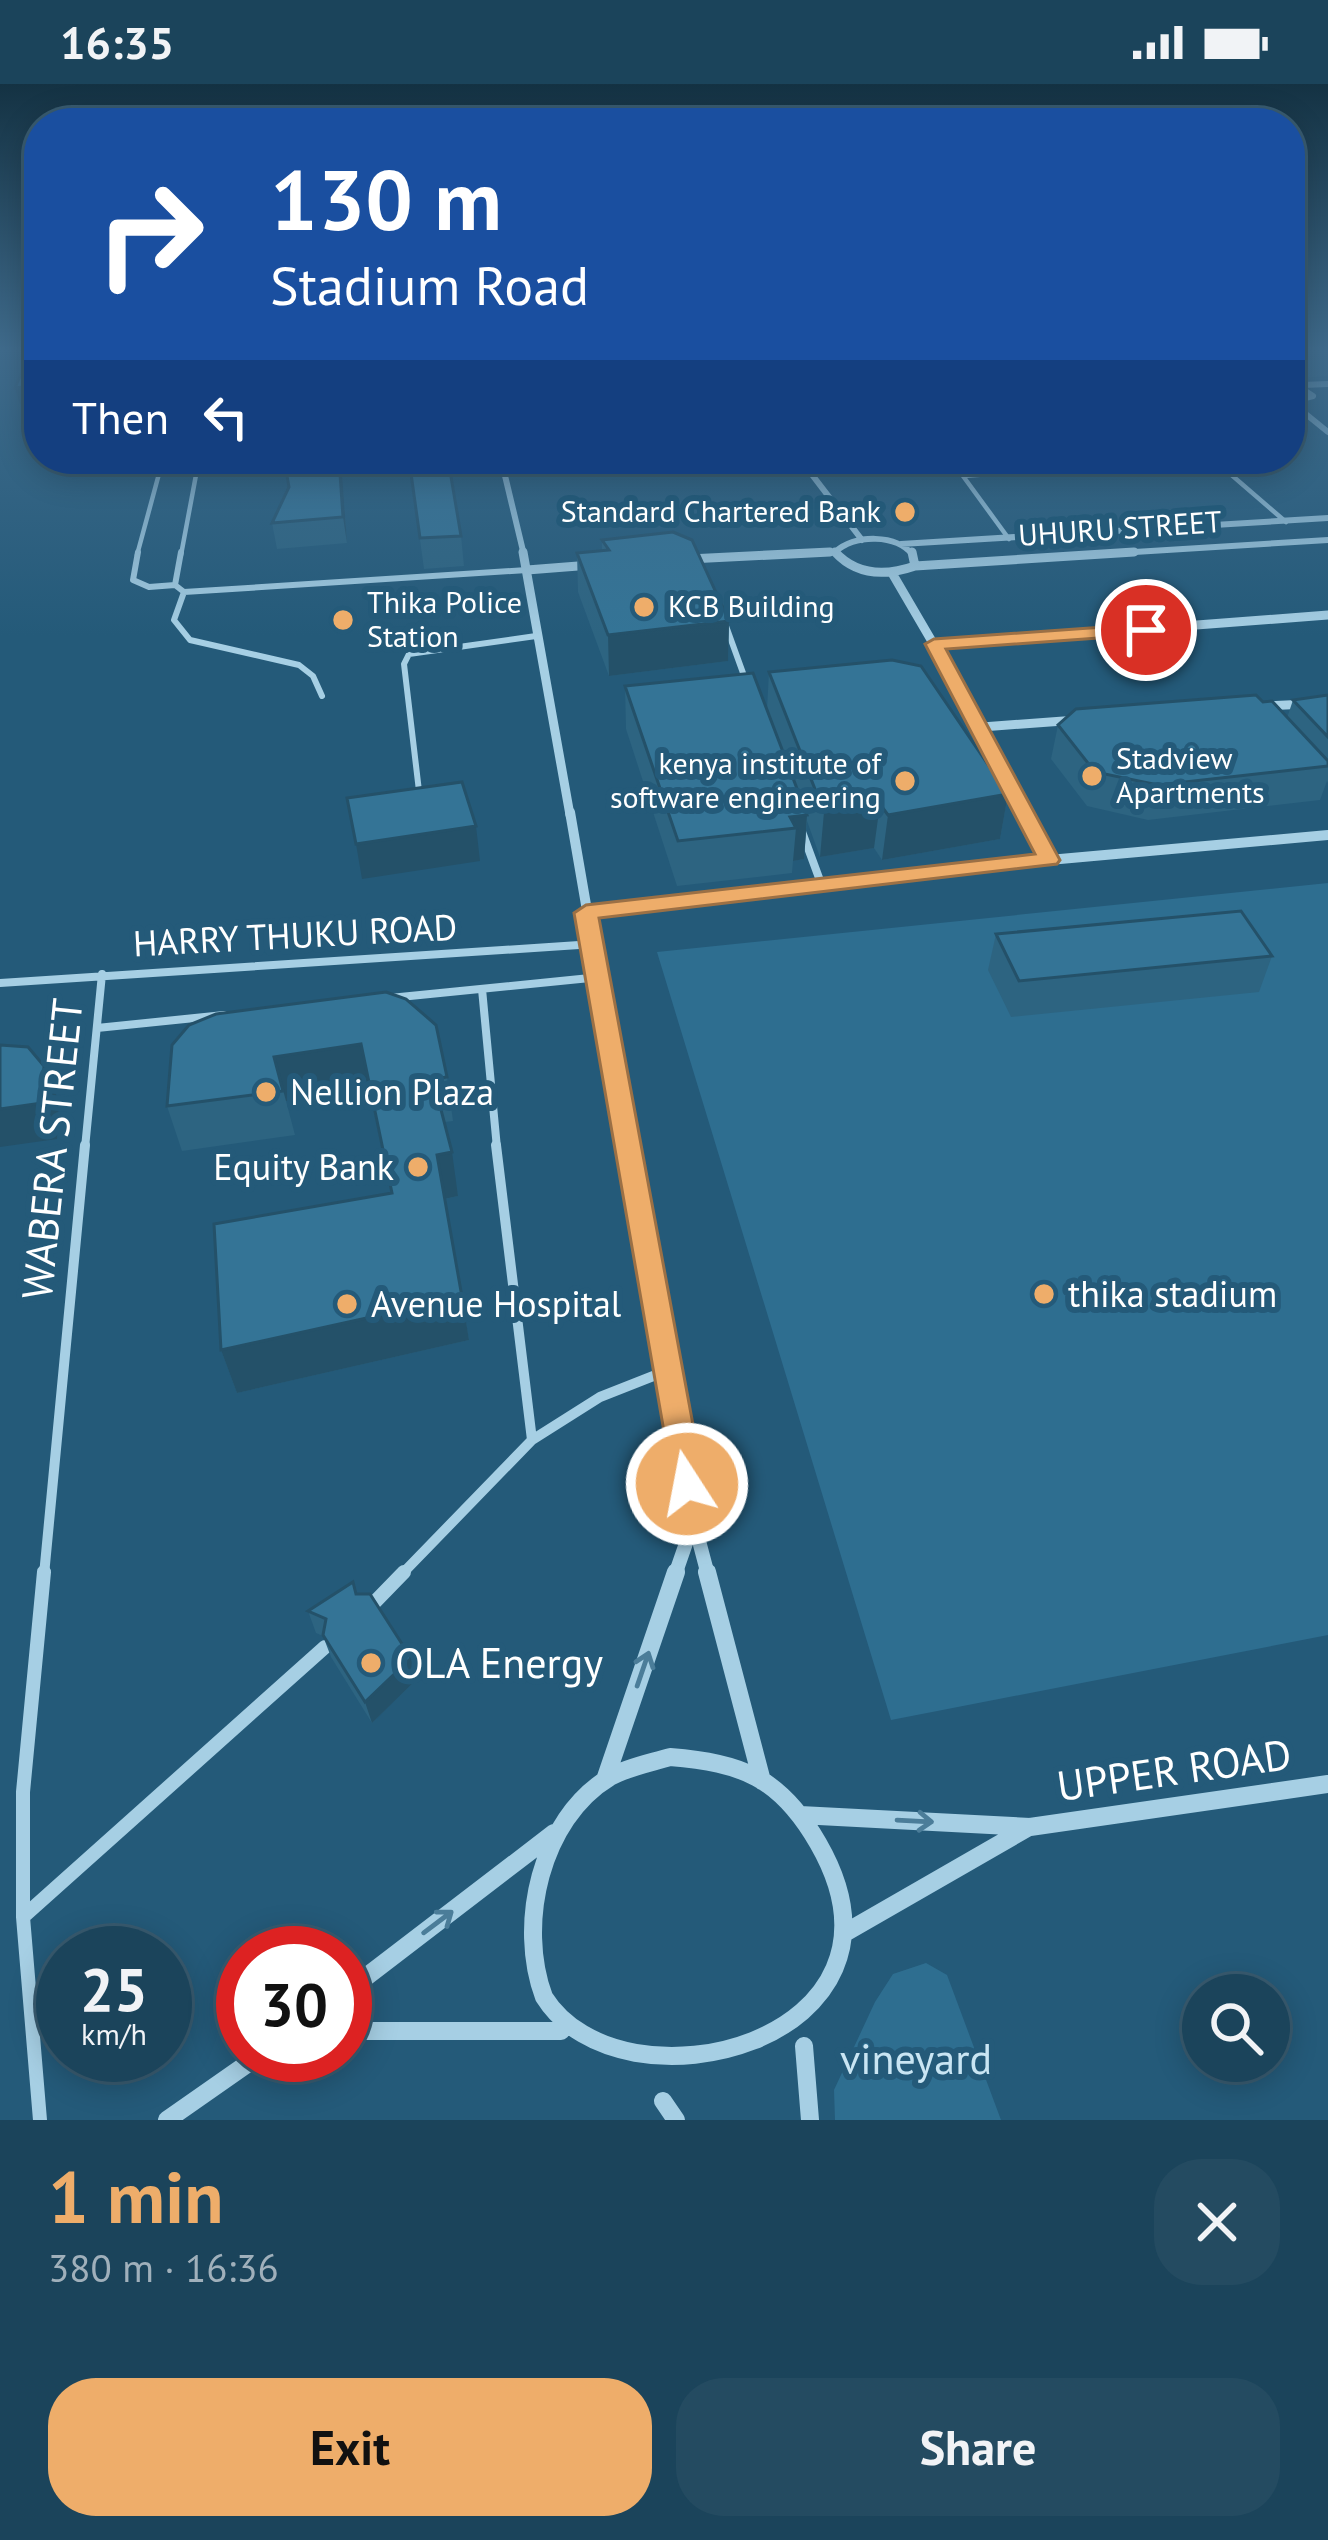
<!DOCTYPE html>
<html lang="en">
<head>
<meta charset="utf-8">
<style>
  :root { --surface:#1b445b; --page:#244b61; --text:#f1f3f6; --muted:#a0b0bb; --line:#395c71; --accent:#eead6a }
  body { margin:0; font-family:"PT Sans",sans-serif; background:var(--page); color:var(--text); height:100vh; display:flex; flex-direction:column; font-size:45px; white-space:nowrap }
  * { box-sizing:border-box; margin:0 }
  p { font-size:39px; color:var(--muted) }
  .icon { flex:none; width:66px; height:66px; fill:none; stroke:currentColor; stroke-width:2; stroke-linecap:round; stroke-linejoin:round }
  .map { position:relative; height:2036px; overflow:hidden }
  .details { display:flex; flex-direction:column; background:var(--surface); flex:1 }
  .details>* { flex:none }
  .hud { position:absolute; left:24px; top:24px; width:1281px; height:366px; border-radius:48px; box-shadow:0 6px 30px #0003,0 0 0 3px var(--line); background:#1a4fa0; color:#fff; overflow:hidden }
  .fabs { position:absolute; left:1182px; top:1890px; display:grid; gap:24px }
  .fabs a { display:grid; place-items:center; width:108px; height:108px; border-radius:50%; background:var(--surface); box-shadow:0 6px 30px #0003,0 0 0 3px var(--line); font-size:60px }
  .speed { position:absolute; left:36px; top:1842px; display:flex; gap:24px; font-size:60px; font-weight:700; text-align:center }
  .speed>* { display:grid; place-content:center; width:156px; height:156px; border-radius:50%; background:var(--surface); box-shadow:0 6px 30px #0003,0 0 0 3px var(--line); line-height:1 }
  .speed small { font-size:30px; font-weight:400 }
  .speed .limit { border:18px solid #d22; background:#fff; color:#111 }
  .pin { position:absolute; display:grid; place-items:center; width:102px; height:102px; color:#fff; margin:-51px; border:6px solid #fff; border-radius:50%; box-shadow:0 3px 12px #0007 }
  .me { position:absolute; width:132px; margin:-66px; rotate:349deg; stroke-linejoin:round; filter:drop-shadow(0 0 9px #0008) }
  .turn { display:flex; align-items:center; gap:42px; height:252px; padding:0 48px; font-size:54px }
  .turn .icon { width:156px; height:156px; stroke-width:2.5 }
  .turn b { display:block; font-size:84px; line-height:102px }
  .then { display:flex; align-items:center; height:114px; padding:0 48px; background:#0003; gap:24px; font-size:45px }
  .round { display:grid; place-items:center; flex:none; width:126px; height:126px; border-radius:48px; background:var(--page) }
  .summary { display:flex; align-items:center; justify-content:space-between; height:204px; padding:0 48px }
  h1 { font-size:72px; font-weight:600; line-height:90px; color:var(--accent) }
  .cta { display:flex; gap:24px; margin-top:auto; padding:24px 48px }
  .cta a { flex:1; height:138px; border-radius:48px; background:var(--accent); color:#111; font-size:48px; font-weight:600; line-height:138px; text-align:center }
  .cta a+a { background:var(--page); color:var(--text) }
  .status { display:flex; justify-content:space-between; align-items:center; height:84px; padding:0 60px; background:var(--surface); direction:ltr }
  .status svg { height:33px; fill:currentColor }
  .map>svg:first-child { display:block }
  .green { fill:#2e6e90 }
  .lines { fill:none; stroke-linecap:round; stroke-linejoin:round }
  .service-far4 { stroke:#a6cfe4; stroke-width:4.5 }
  .service-far3 { stroke:#a6cfe4; stroke-width:6 }
  .service-far2 { stroke:#a6cfe4; stroke-width:8 }
  .service-far1 { stroke:#a6cfe4; stroke-width:10 }
  .service { stroke:#a6cfe4; stroke-width:14 }
  .minor-far4 { stroke:#a6cfe4; stroke-width:6 }
  .minor-far3 { stroke:#a6cfe4; stroke-width:9 }
  .minor-far2 { stroke:#a6cfe4; stroke-width:10 }
  .minor-far1 { stroke:#a6cfe4; stroke-width:14 }
  .minor { stroke:#a6cfe4; stroke-width:18 }
  .wall { fill:#2d6481 }
  .shaded-wall { fill:#245169 }
  .building { fill:#347496; stroke:#245169; stroke-width:3 }
  .oneway { stroke:#4b7d99 }
  .route { fill:#eead6a; stroke:#9b7045; stroke-width:3 }
  .poi-dot { fill:#eead6a; stroke:#245a79; stroke-width:4.5 }
  .labels { text-anchor:middle; stroke-width:12; stroke-linejoin:round; paint-order:stroke }
  .far-poi-label { font-size:30px; fill:#fff; stroke:#245a79; text-anchor:start }
  .far-street-label { font-size:30px; fill:#fff; stroke:#245a79 }
  .street-label { font-size:36px; fill:#fff; stroke:#245a79 }
  .poi-label { font-size:36px; fill:#fff; stroke:#245a79; text-anchor:start }
  .near-street-label { font-size:42px; fill:#fff; stroke:#245a79 }
  .near-poi-label { font-size:42px; fill:#fff; stroke:#245a79; text-anchor:start }
  .near-park-label { font-size:42px; fill:#c9e5f3; stroke:#245a79 }
</style>
</head>
<body>
<div class="status"><b>16:35</b><svg viewBox="0 0 49 12"><path d="M0 12V9h3v3zM5 12V6h3v6zM10 12V3h3v9zM15 12V0h3v12zM26 1h20v11H26zM47 4h2v5h-2z"/></svg></div>
<div class="map">
<svg width="1328" height="2036" viewBox="0 0 1328 2036">
  <rect width="100%" height="100%" fill="#245a79"/>
  <path class="green" d="M 1328,799 L 1328,1551 L 891,1636 L 657,868 Z
    M 926,1879 L 947,1891 L 1001,2036 L 835,2036 L 834,2006 L 875,1918 L 893,1890 Z"/>
  <g class="lines">
    <path class="service-far4" d="M 1213,375 L 1286,438
      M 1009,455 L 963,392 L 1193,375
      M 137,471 L 163,375
      M 181,471 L 199,375"/>
    <path class="service-far3" d="M 138,468 L 133,496 L 149,503 L 175,501
      M 181,468 L 175,501 L 184,508 L 527,486
      M 184,508 L 174,536 L 190,556 L 299,581 L 313,592 L 322,612
      M 726,542 L 747,600
      M 419,707 L 404,580 L 409,570 L 536,552"/>
    <path class="service-far2" d="M 801,745 L 822,802
      M 0,899 L 594,860
      M 482,905 L 497,1064
      M 390,914 L 600,893
      M 97,944 L 224,931
      M 85,1064 L 102,890"/>
    <path class="service-far1" d="M 496,1061 L 532,1356
      M 44,1491 L 85,1061
      M 401,1491 L 532,1356 L 600,1313 L 666,1287"/>
    <path class="service" d="M 370,1523 L 404,1488
      M 23,1833 L 325,1563
      M 40,2036 L 23,1833 L 23,1708 L 44,1488"/>
    <path class="minor-far4" d="M 1290,297 L 1313,312 L 1290,318
      M 1303,301 L 1328,300
      M 1291,318 L 1328,348
      M 501,375 L 524,471
      M 800,375 L 862,456
      M 901,460 L 1328,434
      M 835,468 C 856,450 896,450 913,471
      M 768,471 L 835,468
      M 1086,471 L 1328,456"/>
    <path class="minor-far3" d="M 523,468 L 570,731
      M 835,468 C 857,492 886,492 915,482 L 1134,468
      M 912,468 L 915,482
      M 689,475 L 830,468
      M 527,486 L 591,481
      M 892,489 L 982,643 L 1026,731
      M 934,561 L 1328,531
      M 1265,622 L 1328,619
      M 982,643 L 1077,636"/>
    <path class="minor-far2" d="M 570,728 L 628,1064
      M 1025,728 L 1049,776
      M 586,829 L 1049,776 L 1328,751"/>
    <path class="minor-far1" d="M 628,1061 L 694,1438 L 708,1491
      M 675,1491 L 693,1439"/>
    <path class="minor" d="M 707,1488 L 762,1697
      M 670,1673 C 742,1679 780,1693 818,1759 C 933,1958 621,2036 544,1913 C 517,1841 540,1735 610,1693 C 628,1683 650,1679 670,1673 Z
      M 605,1696 L 676,1488
      M 800,1731 L 1030,1743 L 1328,1700
      M 843,1850 L 1029,1743
      M 345,1909 L 554,1749
      M 345,1947 L 561,1947
      M 804,1962 L 810,2036
      M 663,2017 L 676,2036
      M 167,2036 L 260,1971"/>
  </g>
  <path class="wall" d="M 1290,267 L 1328,267 L 1328,292 L 1299,294 L 1290,290 Z
    M 341,375 L 347,459 L 277,465 L 272,439 L 289,403 Z
    M 409,375 L 461,452 L 464,482 L 424,485 Z
    M 602,456 L 729,537 L 728,577 L 609,592 L 578,508 L 577,469 L 602,466 Z
    M 769,588 L 1008,710 L 1000,755 L 882,776 L 874,764 L 820,773 L 807,737 L 804,775 L 793,777 L 792,789 L 677,802 L 626,645 L 625,602 L 767,625 Z
    M 1328,611 L 1328,699 L 1327,697 L 1320,716 L 1148,736 L 1087,722 L 1051,675 L 1058,641 L 1263,618 L 1287,634 L 1293,616 Z
    M 996,850 L 1272,872 L 1259,908 L 1011,933 L 988,886 Z
    M 172,961 L 447,993 L 453,1037 L 444,1038 L 458,1112 L 445,1115 L 469,1256 L 237,1309 L 221,1266 L 391,1109 L 369,1004 L 286,1017 L 295,1051 L 182,1067 L 167,1022 Z
    M 356,1510 L 411,1574 L 417,1595 L 372,1639 L 331,1573 L 323,1552 L 316,1549 L 308,1527 Z"/>
  <path class="shaded-wall" d="M 1291,267 L 1296,267 L 1290,287 L 1290,270 Z
    M 39,301 L 39,319 L 20,320 L 15,304 Z
    M 339,375 L 341,375 L 347,459 L 343,433 Z
    M 729,537 L 728,577 L 609,592 L 608,551 Z
    M 1008,710 L 1000,755 L 882,776 L 888,731 Z
    M 880,720 L 874,764 L 820,773 L 824,728 Z
    M 807,731 L 804,775 L 793,777 L 796,744 L 790,733 Z
    M 476,742 L 480,777 L 362,795 L 356,760 Z
    M 361,960 L 369,1004 L 286,1017 L 274,973 Z
    M 44,982 L 59,1018 L 57,1055 L 0,1063 L 0,1025 Z
    M 452,1068 L 458,1112 L 444,1115 L 437,1071 Z
    M 462,1213 L 469,1256 L 237,1309 L 221,1266 Z
    M 411,1574 L 417,1595 L 372,1639 L 365,1618 Z"/>
  <path class="building" d="M 31,267 L 39,267 L 39,301 L 15,304 Z
    M 284,375 L 339,375 L 343,433 L 272,439 L 289,403 Z
    M 409,375 L 448,375 L 461,452 L 420,454 Z
    M 673,448 L 692,456 L 729,537 L 608,551 L 577,469 L 609,466 L 602,456 Z
    M 892,576 L 921,582 L 1008,710 L 888,731 L 880,720 L 824,728 L 769,588 Z
    M 753,589 L 807,731 L 790,733 L 796,744 L 678,757 L 625,602 Z
    M 1256,611 L 1263,618 L 1272,617 L 1328,677 L 1328,682 L 1158,701 L 1095,688 L 1058,641 L 1076,625 Z
    M 1328,611 L 1328,653 L 1293,616 Z
    M 462,698 L 476,742 L 356,760 L 347,714 Z
    M 1241,827 L 1272,872 L 1019,897 L 996,850 Z
    M 386,908 L 406,915 L 436,941 L 447,993 L 433,995 L 452,1068 L 437,1071 L 462,1213 L 221,1266 L 214,1140 L 392,1109 L 361,960 L 274,973 L 283,1007 L 167,1022 L 172,961 L 189,941 L 216,930 Z
    M 0,961 L 28,963 L 44,982 L 42,1019 L 0,1025 Z
    M 353,1498 L 356,1510 L 370,1510 L 411,1574 L 365,1618 L 323,1551 L 326,1535 L 308,1527 Z"/>
  <defs><path id="oneway-shaft" d="M-6 0H5M1.5-3L5.5 0L1.5 3" fill="none" stroke-width="1.6" stroke-linecap="round" stroke-linejoin="round" transform="scale(3)"/></defs>
  <g class="oneway">
    <use href="#oneway-shaft" transform="translate(643 1585) rotate(-71)"/>
    <use href="#oneway-shaft" transform="translate(915 1737) rotate(3)"/>
    <use href="#oneway-shaft" transform="translate(438 1838) rotate(-37)"/>
  </g>
  <linearGradient id="sky" x2="0" y2="1"><stop stop-color="#143243"/><stop offset="0.48" stop-color="#3f6b8c"/><stop offset="1" stop-color="#3f6b8c" stop-opacity="0"/></linearGradient>
  <rect width="1328" height="552" fill="url(#sky)"/>
  <path class="route" d="M 1146,540 L 1155,546 L 1153,550 L 946,565 L 1060,776 L 1057,780 L 599,834 L 704,1400 L 699,1411 L 687,1416 L 675,1411 L 574,829 L 586,821 L 1035,770 L 925,560 L 934,555 Z"/>
  <g class="poi-dot">
    <circle cx="905" cy="428" r="12"/>
    <circle cx="644" cy="523" r="12"/>
    <circle cx="343" cy="536" r="12"/>
    <circle cx="1092" cy="692" r="12"/>
    <circle cx="905" cy="697" r="12"/>
    <circle cx="266" cy="1008" r="12"/>
    <circle cx="418" cy="1083" r="12"/>
    <circle cx="1044" cy="1210" r="12"/>
    <circle cx="347" cy="1220" r="12"/>
    <circle cx="371" cy="1579" r="12"/>
  </g>
  <g class="labels">
    <g class="far-poi-label">
      <text x="881" y="438" text-anchor="end">Standard Chartered Bank</text>
      <text x="367" y="529">Thika Police<tspan x="367" dy="34">Station</tspan></text>
      <text x="668" y="533">KCB Building</text>
      <text x="1116" y="685">Stadview<tspan x="1116" dy="34">Apartments</tspan></text>
      <text x="881" y="690" text-anchor="end">kenya institute of<tspan x="881" dy="34">software engineering</tspan></text>
    </g>
    <g class="far-street-label">
      <text transform="translate(1120 445) rotate(-4)" y="10">UHURU STREET</text>
    </g>
    <g class="street-label">
      <text transform="translate(295 851) rotate(-3)" y="13">HARRY THUKU ROAD</text>
    </g>
    <g class="poi-label">
      <text x="290" y="1021">Nellion Plaza</text>
      <text x="394" y="1096" text-anchor="end">Equity Bank</text>
      <text x="1068" y="1223">thika stadium</text>
      <text x="371" y="1233">Avenue Hospital</text>
    </g>
    <g class="near-street-label">
      <text transform="translate(52 1065) rotate(-84)" y="15">WABERA STREET</text>
      <text transform="translate(1174 1686) rotate(-8)" y="15">UPPER ROAD</text>
    </g>
    <g class="near-poi-label">
      <text x="395" y="1594">OLA Energy</text>
    </g>
    <g class="near-park-label">
      <text x="916" y="1990">vineyard</text>
    </g>
  </g>
</svg>
<div class="fabs">
<a><svg class="icon" aria-label="search" viewBox="0 0 24 24"><circle cx="10" cy="10" r="6"/><path d="M15 15l6 6"/></svg></a>
</div>
<div class="speed"><div>25<small>km/h</small></div><div class="limit">30</div></div>
<div class="pin" style="left:1146px;top:546px;background:#d93025"><svg class="icon" aria-label="arrive" viewBox="0 0 24 24"><path d="M6 21V4h12l-3 4 3 4H6"/></svg></div>
<svg class="me" style="left:687px;top:1400px" viewBox="-20 -20 40 40"><circle r="17" fill="#eead6a" stroke="#fff" stroke-width="3"/><path d="M0-11L8 9 0 5-8 9z" fill="#fff"/></svg>
<div class="hud">
<div class="turn"><svg class="icon" aria-label="right" viewBox="0 0 24 24"><path d="M7 20v-9h11M14 6l5 5-5 5"/></svg><div><b>130 m</b>Stadium Road</div></div>
<div class="then">Then<svg class="icon" aria-label="left" viewBox="0 0 24 24"><path d="M17 20v-9H6M10 6l-5 5 5 5"/></svg></div>
</div>
</div>
<section class="details">
<div class="summary"><div><h1>1 min</h1><p>380 m · 16:36</p></div><a class="round"><svg class="icon" aria-label="close" viewBox="0 0 24 24"><path d="M6 6l12 12M18 6L6 18"/></svg></a></div>
<div class="cta"><a>Exit</a><a>Share</a></div>
</section>
</body>
</html>
